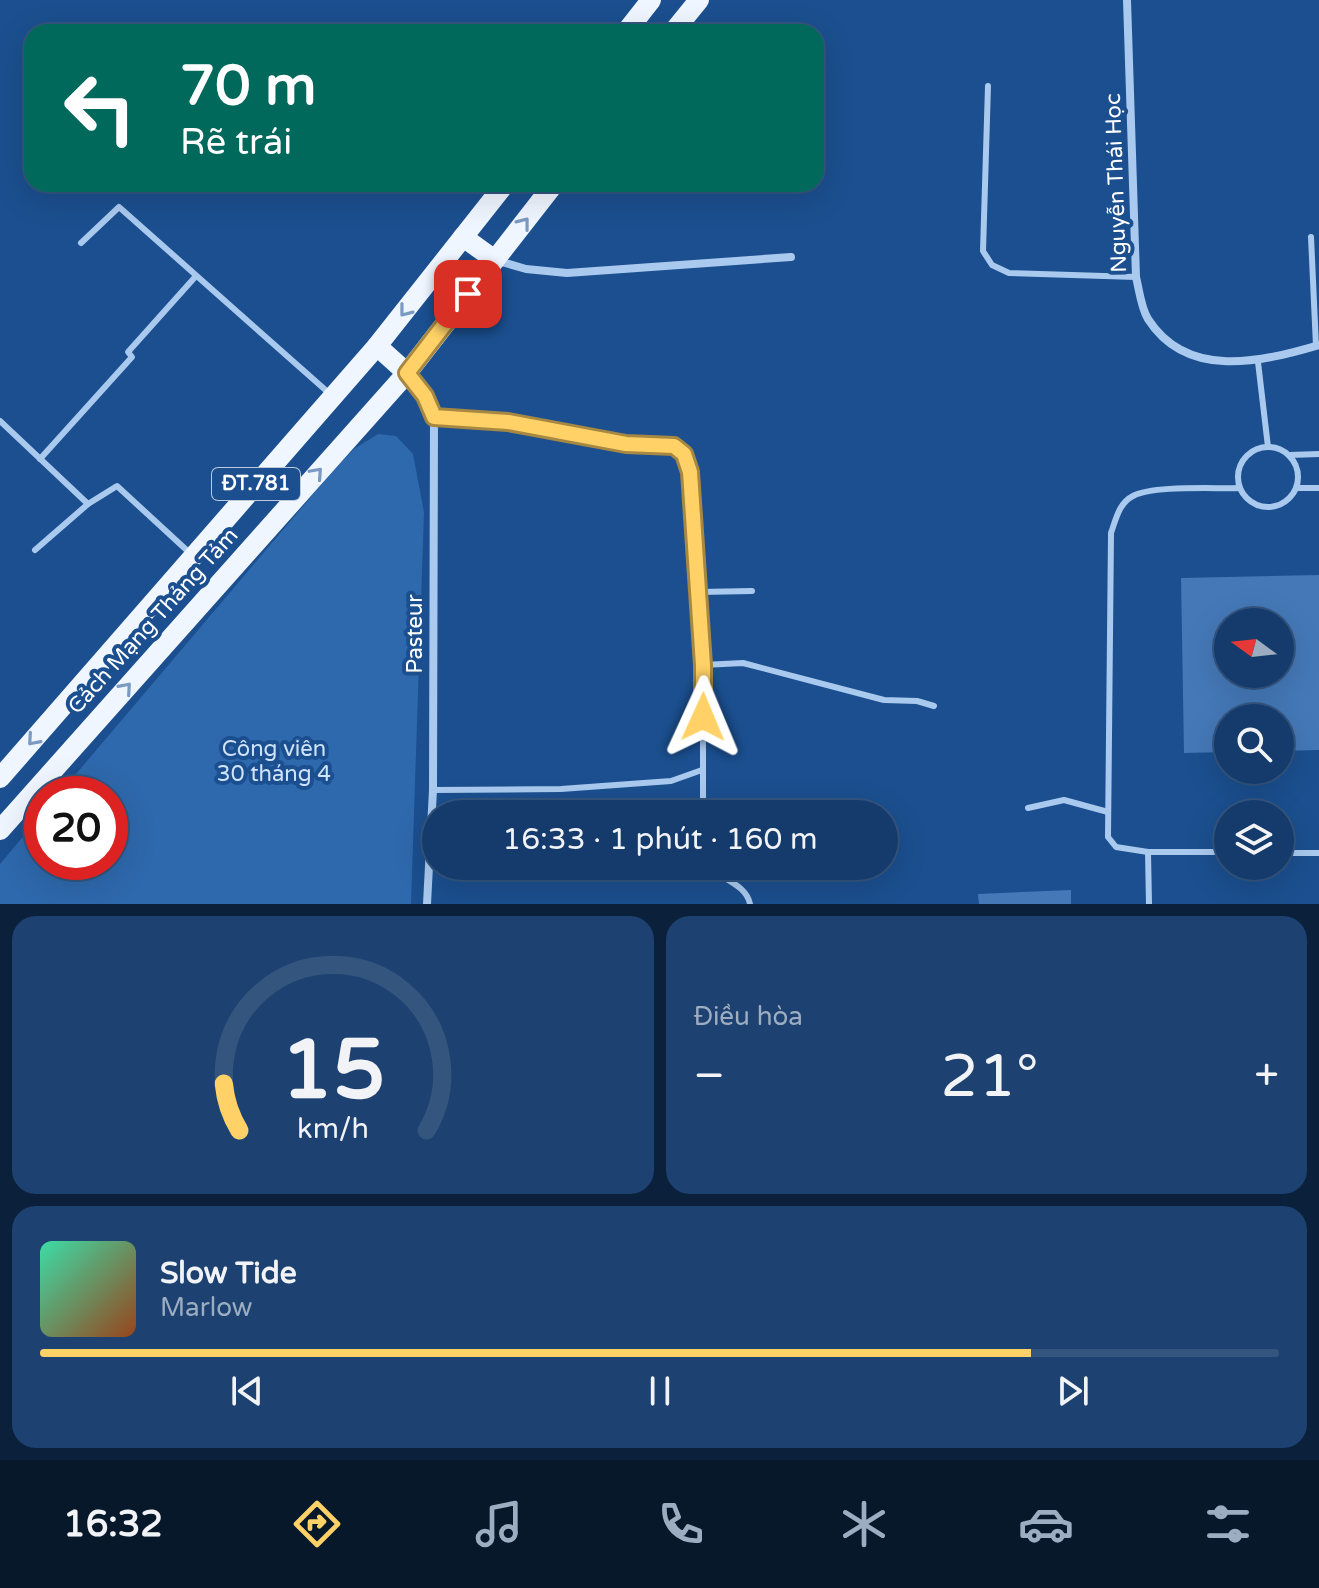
<!DOCTYPE html>
<html lang="vi">
<head>
<meta charset="utf-8">
<style>
  body { margin:0; font-family:"Varela Round",sans-serif; background:#1d4271; color:#f1f3f6; height:100vh; display:flex; flex-direction:column; font-size:30px; white-space:nowrap }
  * { box-sizing:border-box; margin:0 }
  p { font-size:26px; color:#9dadc1 }
  .icon { flex:none; width:44px; height:44px; fill:none; stroke:currentColor; stroke-width:2; stroke-linecap:round; stroke-linejoin:round }
  .map { position:relative; height:904px; overflow:hidden }
  .drawer { display:flex; flex-direction:column; gap:12px; padding:12px; background:#0b203b; flex:1 }
  .drawer>* { flex:none }
  .guide { position:absolute; left:24px; top:24px; width:800px; height:168px; border-radius:24px; box-shadow:0 8px 32px #0002,0 0 0 2px #33557e; background:#00695c; color:#fff; overflow:hidden }
  .needle { width:52px; rotate:285deg }
  .tools { position:absolute; left:1214px; top:608px; display:grid; gap:16px }
  .tools a { display:grid; place-items:center; width:80px; height:80px; border-radius:50%; background:#143b6b; box-shadow:0 8px 32px #0002,0 0 0 2px #33557e; font-size:40px }
  .speed { position:absolute; left:24px; top:776px; display:flex; gap:16px; font-size:40px; font-weight:700; text-align:center }
  .speed>* { display:grid; place-content:center; width:104px; height:104px; border-radius:50%; background:#143b6b; box-shadow:0 8px 32px #0002,0 0 0 2px #33557e; line-height:1 }
  .speed .limit { border:12px solid #d22; background:#fff; color:#111 }
  .pin { position:absolute; display:grid; place-items:center; width:68px; height:68px; color:#fff; margin:-34px; border-radius:16px; box-shadow:0 4px 12px #0006 }
  .me { position:absolute; width:88px; margin:-44px; rotate:1deg; stroke-linejoin:round; filter:drop-shadow(0 0 6px #0008) }
  .turn { display:flex; align-items:center; gap:28px; height:168px; padding:0 24px; font-size:36px }
  .turn .icon { width:104px; height:104px; stroke-width:2.5 }
  .turn b { display:block; font-size:56px; line-height:68px }
  .big { font-size:60px; font-weight:600; line-height:1.1 }
  .drawer .widget { flex:1; display:flex; flex-direction:column; justify-content:center; gap:12px; min-width:0; padding:0 28px; border-radius:24px; background:#1d4271 }
  .drawer .dial { align-items:center; gap:0 }
  .dial svg { height:208px; overflow:visible; fill:none; stroke:#33557e; stroke-width:7; stroke-linecap:round; text-anchor:middle }
  .dial text { fill:#f1f3f6; stroke:none }
  .song { display:flex; align-items:center; gap:24px }
  .cover { width:96px; height:96px; border-radius:12px; background:linear-gradient(135deg,hsl(160 70% 55%),hsl(20 70% 35%)) }
  .played { height:8px; border-radius:4px; background:linear-gradient(90deg,#ffd166 80%,#33557e 80%) }
  .keys { display:flex; justify-content:space-around; direction:ltr }
  .heat { display:flex; justify-content:space-between; align-items:center; font-size:44px; direction:ltr }
  .drawer .tiles { flex:1; display:grid; gap:12px; grid-template-columns:1fr 1fr }
  .widget:last-child { grid-column:span 2 }
  .trip { position:absolute; left:422px; top:800px; width:476px; height:80px; border-radius:40px; background:#143b6b; box-shadow:0 8px 32px #0002,0 0 0 2px #33557e; font-weight:600; line-height:80px; text-align:center }
  .menu { display:flex; height:128px; justify-content:space-around; align-items:center; background:#08182b; color:#9dadc1 }
  .menu .icon { width:56px; height:56px }
  .menu .active { color:#ffd166 }
  .menu b { font-size:36px; color:#f1f3f6 }
  .map>svg:first-child { display:block }
  .green { fill:#2e69ad }
  .building { fill:#4478b7; fill-rule:evenodd }
  .lines { fill:none; stroke-linecap:round; stroke-linejoin:round }
  .service { stroke:#a9c9ee; stroke-width:6 }
  .minor { stroke:#a9c9ee; stroke-width:8 }
  .primary { stroke:#f0f6ff; stroke-width:20 }
  .oneway { stroke:#7b9ac1 }
  .route-casing { stroke:#a68842; stroke-width:20 }
  .route { stroke:#ffd166; stroke-width:14 }
  .labels { text-anchor:middle; dominant-baseline:central; stroke-width:8; stroke-linejoin:round; paint-order:stroke }
  .shield { fill:#1b4f8f; stroke:#bbcadd; stroke-width:2 }
  .shield-label { font-size:20px; font-weight:bold; fill:#fff }
  .street-label { font-size:22px; fill:#fff; stroke:#1b4f8f }
  .park-label { font-size:22px; fill:#cfe3fa; stroke:#1b4f8f }
</style>
</head>
<body>
<div class="map">
<svg width="1319" height="904" viewBox="0 0 1319 904">
  <rect width="100%" height="100%" fill="#1b4f8f"/>
  <!-- green -->
  <path class="green" d="M378,434L396,436L413,454L424,512L411,904H0V864L42,814V862H110V794H59L332,472L354,449Z"/>
  <!-- building -->
  <g class="building">
    <path d="M1319,575V750L1280,751V718H1228V752L1184,753L1181,578ZM1228,622H1280V674H1228Z"/>
    <path d="M1071,890V904H979L978,894Z"/>
  </g>
  <g class="lines">
    <!-- service -->
    <g class="service">
      <path d="M988,86L983,251L992,265L1009,273L1136,277"/>
      <path d="M1311,237L1316,346"/>
      <path d="M81,243L119,207L330,394"/>
      <path d="M1258,362L1268,447"/>
      <path d="M434,417L528,425L582,438L626,444L674,446L684,454L690,472L703,665V814"/>
      <path d="M0,421L88,504L117,486L192,555"/>
      <circle cx="1268" cy="477" r="30"/>
      <path d="M1289,455L1319,454"/>
      <path d="M40,459L132,357L128,352L196,276"/>
      <path d="M1296,488H1319"/>
      <path d="M35,550L88,504"/>
      <path d="M699,592L752,591"/>
      <path d="M703,665L743,663L884,700L917,701L934,706"/>
      <path d="M433,790L561,789L671,781L702,770"/>
      <path d="M1028,808L1064,800L1108,812"/>
      <path d="M1148,852L1149,904"/>
      <path d="M1228,852H1148L1116,847L1108,837L1111,533C1116,519 1119,503 1133,496C1153,485 1215,489 1240,488"/>
      <path d="M1280,853H1319"/>
      <path d="M709,866C722,880 746,884 750,904"/>
    </g>
    <!-- minor -->
    <g class="minor">
      <path d="M1127,0L1136,277C1139,289 1141,308 1148,319C1187,380 1261,362 1319,345"/>
      <path d="M495,260L526,269L567,273L791,257"/>
      <path d="M407,373L425,396L434,417L433,790L427,904"/>
    </g>
    <!-- primary -->
    <g class="primary">
      <path d="M626,32L651,0"/>
      <path d="M673,32L699,0"/>
      <path d="M463,237L495,260"/>
      <path d="M377,346L407,373"/>
      <path d="M0,778L377,346L505,184"/>
      <path d="M0,830L407,373L554,184"/>
    </g>
  </g>
  <!-- one-way arrows -->
  <defs><path id="oneway-chevron" d="M-2-3.5L2.5 0L-2 3.5" fill="none" stroke-width="1.6" stroke-linecap="round" stroke-linejoin="round" transform="scale(2)"/></defs>
  <g class="oneway">
    <use href="#oneway-chevron" transform="translate(524 223) rotate(-52)"/>
    <use href="#oneway-chevron" transform="translate(405 311) rotate(128)"/>
    <use href="#oneway-chevron" transform="translate(317 473) rotate(-48)"/>
    <use href="#oneway-chevron" transform="translate(126 688) rotate(-49)"/>
    <use href="#oneway-chevron" transform="translate(33 740) rotate(131)"/>
  </g>
  <g class="lines">
    <defs>
      <path id="route" d="M468,294L407,373L425,396L434,417L508,422L626,444L674,446L684,454L690,472L703,665V717"/>
    </defs>
    <!-- route casing -->
    <use href="#route" class="route-casing"/>
    <!-- route -->
    <use href="#route" class="route"/>
  </g>
  <g class="labels">
    <!-- shield labels -->
    <rect class="shield" x="212" y="468" width="88" height="32" rx="6"/>
    <g class="shield-label">
      <text x="256" y="484">ĐT.781</text>
    </g>
    <!-- street labels -->
    <g class="street-label">
      <text transform="translate(1116 183) rotate(-92)">Nguyễn Thái Học</text>
      <text transform="translate(153 621) rotate(-48)">Cách Mạng Tháng Tám</text>
      <text transform="translate(415 634) rotate(-90)">Pasteur</text>
    </g>
    <!-- park labels -->
    <g class="park-label">
      <text x="274" y="749">Công viên<tspan x="274" dy="25">30 tháng 4</tspan></text>
    </g>
  </g>
</svg>
<div class="tools">
<a><svg class="needle" viewBox="-14 -14 28 28"><path d="M0-13l5 13h-10z" fill="#e53935"/><path d="M0 13l5-13h-10z" fill="#9dadc1"/></svg></a>
<a><svg class="icon" aria-label="search" viewBox="0 0 24 24"><circle cx="10" cy="10" r="6"/><path d="M15 15l6 6"/></svg></a>
<a><svg class="icon" aria-label="layers" viewBox="0 0 24 24"><path d="M12 4l9 5-9 5-9-5zM3 14l9 5 9-5"/></svg></a>
</div>
<div class="speed"><div class="limit">20</div></div>
<div class="pin" style="left:468px;top:294px;background:#d93025"><svg class="icon" aria-label="arrive" viewBox="0 0 24 24"><path d="M6 21V4h12l-3 4 3 4H6"/></svg></div>
<svg class="me" style="left:703px;top:717px" viewBox="-20 -20 40 40"><path d="M0-17L14 15 0 8-14 15z" fill="#ffd166" stroke="#fff" stroke-width="4"/></svg>
<div class="trip">16:33 · 1 phút · 160 m</div>
<div class="guide">
<div class="turn"><svg class="icon" aria-label="left" viewBox="0 0 24 24"><path d="M17 20v-9H6M10 6l-5 5 5 5"/></svg><div><b>70 m</b>Rẽ trái</div></div>
</div>
</div>
<section class="drawer">
<div class="tiles">
<div class="widget dial"><svg viewBox="0 0 100 80">
<path d="M14 69A42 42 0 1 1 86 69"/>
<path d="M14 69A42 42 0 0 1 8 51" stroke="#ffd166"/>
<text x="50" y="56" font-size="32" font-weight="700">15</text>
<text x="50" y="72" font-size="11">km/h</text>
</svg></div>
<div class="widget"><p>Điều hòa</p>
<div class="heat"><a>−</a><b class="big">21°</b><a>+</a></div>
</div>
<div class="widget">
<div class="song"><i class="cover"></i><div><b>Slow Tide</b><p>Marlow</p></div></div>
<div class="played"></div>
<div class="keys"><svg class="icon" aria-label="previous" viewBox="0 0 24 24"><path d="M18 5L8 12l10 7zM5 5v14"/></svg><svg class="icon" aria-label="pause" viewBox="0 0 24 24"><path d="M8 5v14M16 5v14"/></svg><svg class="icon" aria-label="next" viewBox="0 0 24 24"><path d="M6 5l10 7-10 7zM19 5v14"/></svg></div>
</div>
</div>
</section>
<nav class="menu">
<b>16:32</b>
<svg class="icon active" aria-label="directions" viewBox="0 0 24 24"><path d="M12 3l9 9-9 9-9-9zM9 14v-3h6M13 9l2 2-2 2"/></svg>
<svg class="icon" aria-label="music" viewBox="0 0 24 24"><path d="M9 18V5l10-2v13"/><circle cx="6" cy="18" r="3"/><circle cx="16" cy="16" r="3"/></svg>
<svg class="icon" aria-label="phone" viewBox="0 0 24 24"><path d="M5 4h4l2 5-3 2q2 4 5 5l2-3 5 2v4C11 20 4 13 5 4z"/></svg>
<svg class="icon" aria-label="climate" viewBox="0 0 24 24"><path d="M12 3v18M4 7l16 10M4 17L20 7"/></svg>
<svg class="icon" aria-label="car" viewBox="0 0 24 24"><path d="M5 17H2v-5l4-1 3-4h7l3 4 3 1v5h-3M9 17h6M6 11h13"/><circle cx="7" cy="17" r="2"/><circle cx="17" cy="17" r="2"/></svg>
<svg class="icon" aria-label="filters" viewBox="0 0 24 24"><path d="M4 7h16M4 17h16"/><circle cx="9" cy="7" r="2"/><circle cx="15" cy="17" r="2"/></svg>
</nav>
</body>
</html>
